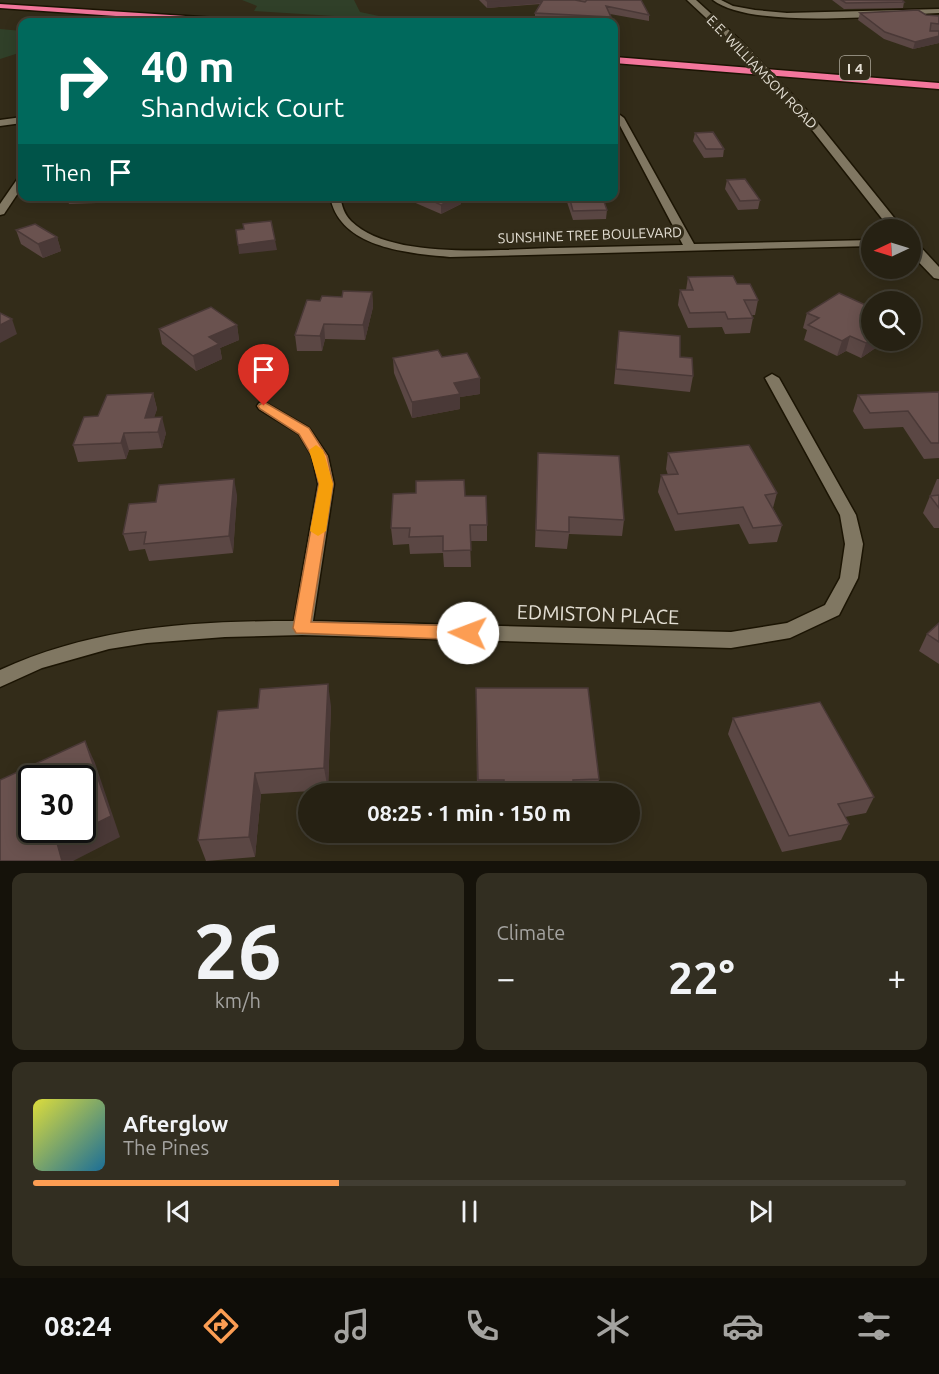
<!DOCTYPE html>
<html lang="en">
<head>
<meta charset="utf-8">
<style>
  body { margin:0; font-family:Ubuntu,sans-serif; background:#322e21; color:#f1f3f6; height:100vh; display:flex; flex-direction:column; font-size:22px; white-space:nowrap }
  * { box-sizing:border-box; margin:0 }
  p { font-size:20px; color:#a4a3a0 }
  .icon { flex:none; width:33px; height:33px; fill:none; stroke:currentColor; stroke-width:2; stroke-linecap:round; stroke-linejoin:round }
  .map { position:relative; height:861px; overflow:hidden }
  .side { display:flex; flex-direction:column; gap:12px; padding:12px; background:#15120a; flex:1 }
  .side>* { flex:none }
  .top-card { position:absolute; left:18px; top:18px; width:600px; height:183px; border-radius:12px; box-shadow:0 3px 15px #0003,0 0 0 2px #423e33; background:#00695c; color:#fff; overflow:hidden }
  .needle { width:39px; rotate:266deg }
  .buttons { position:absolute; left:861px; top:219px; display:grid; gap:12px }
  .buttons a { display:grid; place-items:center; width:60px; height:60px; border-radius:50%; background:#262113; box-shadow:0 3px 15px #0003,0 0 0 2px #423e33; font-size:30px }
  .speed { position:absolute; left:18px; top:765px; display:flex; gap:12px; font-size:30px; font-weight:700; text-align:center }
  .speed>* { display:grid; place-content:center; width:78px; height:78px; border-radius:50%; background:#262113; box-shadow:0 3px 15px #0003,0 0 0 2px #423e33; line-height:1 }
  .speed .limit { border:3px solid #111; border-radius:9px; background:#fff; color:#111 }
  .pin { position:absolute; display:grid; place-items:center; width:51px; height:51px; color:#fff; margin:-62px -26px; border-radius:50% 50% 50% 0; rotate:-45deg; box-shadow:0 0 6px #0007 }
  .pin .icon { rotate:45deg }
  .me { position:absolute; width:66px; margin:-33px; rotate:272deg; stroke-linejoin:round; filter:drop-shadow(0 0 4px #0008) }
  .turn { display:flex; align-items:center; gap:21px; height:126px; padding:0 24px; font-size:27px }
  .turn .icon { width:78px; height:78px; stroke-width:2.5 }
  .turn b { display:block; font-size:42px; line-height:51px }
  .then { display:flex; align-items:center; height:57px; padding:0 24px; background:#0003; gap:12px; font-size:22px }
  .big { font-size:45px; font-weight:700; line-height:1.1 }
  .side .card { flex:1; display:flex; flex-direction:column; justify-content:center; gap:9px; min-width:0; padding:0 21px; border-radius:12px; background:#322e21 }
  .side .dial { align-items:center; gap:0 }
  .dial b { font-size:78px; line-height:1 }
  .song { display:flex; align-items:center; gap:18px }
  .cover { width:72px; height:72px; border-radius:9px; background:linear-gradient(135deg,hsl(60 70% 55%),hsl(200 70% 35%)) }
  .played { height:6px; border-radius:3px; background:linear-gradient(90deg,#fc9d53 35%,#423e33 35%) }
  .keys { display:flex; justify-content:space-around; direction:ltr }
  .heat { display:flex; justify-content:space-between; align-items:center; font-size:33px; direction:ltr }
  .side .tiles { flex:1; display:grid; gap:12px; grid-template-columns:1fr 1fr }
  .card:last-child { grid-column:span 2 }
  .trip { position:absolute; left:298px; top:783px; width:342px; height:60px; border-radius:30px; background:#262113; box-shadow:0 3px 15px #0003,0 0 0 2px #423e33; font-weight:700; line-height:60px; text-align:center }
  .dock { display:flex; height:96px; justify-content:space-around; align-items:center; background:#0f0d08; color:#a4a3a0 }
  .dock .icon { width:42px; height:42px }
  .dock .on { color:#fc9d53 }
  .dock b { font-size:27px; color:#f1f3f6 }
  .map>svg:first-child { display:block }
  .green { fill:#304029 }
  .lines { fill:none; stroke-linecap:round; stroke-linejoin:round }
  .street-casing { stroke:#1b1403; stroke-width:3 }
  .secondary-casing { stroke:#1b1403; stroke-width:3 }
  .highway-casing { stroke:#1b1403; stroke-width:3 }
  .street { fill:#807762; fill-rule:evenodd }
  .secondary { fill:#807762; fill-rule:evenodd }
  .highway { fill:#f3769c; fill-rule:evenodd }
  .secondary-bridge-casing { stroke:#1b1403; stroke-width:10; stroke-linecap:butt }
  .secondary-bridge { stroke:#807762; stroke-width:9 }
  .wall { fill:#5b4744 }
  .shaded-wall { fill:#4a3937 }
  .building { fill:#6a524f; stroke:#4a3937; stroke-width:1.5; fill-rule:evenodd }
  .route { fill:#fc9d53; stroke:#a46636; stroke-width:1.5 }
  .slow { fill:#f59e0b }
  .labels { text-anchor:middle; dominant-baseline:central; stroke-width:6; stroke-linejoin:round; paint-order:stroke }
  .far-street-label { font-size:14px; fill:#e4dfd4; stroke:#332c19 }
  .shield { fill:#332c19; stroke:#afa99c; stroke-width:1.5 }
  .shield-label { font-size:15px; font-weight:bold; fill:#e4dfd4 }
  .near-street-label { font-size:20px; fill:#e4dfd4; stroke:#332c19 }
</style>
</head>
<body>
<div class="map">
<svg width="939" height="861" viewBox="0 0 939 861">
  <rect width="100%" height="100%" fill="#332c19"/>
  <!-- green -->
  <g class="green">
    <path d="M242,0H354L360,12L398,20L254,11L257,6Z"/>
    <path d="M0,29L22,31V52L0,59Z"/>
  </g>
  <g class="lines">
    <defs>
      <g id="street">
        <path d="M713,0H721L733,6L755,10L787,13L939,9V13C888,15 752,30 713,0Z"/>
        <path d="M620,115L624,118L694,244L872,240V246L450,257C407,253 339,248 330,196H340C342,206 344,214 351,221C391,261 502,249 555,248C597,247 640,246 683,245L616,118Z"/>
        <path d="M22,117V123L0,126V120Z"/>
        <path d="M22,177V187L4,214L0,215V204L18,178Z"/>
        <path d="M772,374L779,378L856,515L863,544L858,578L839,615L790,638L731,648L302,635L225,637L147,643L109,649L42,668L0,687V670C94,627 192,621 294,621L318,484L312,456L299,434L259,409L257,406L259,403L264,402L309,428L328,456L334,484L313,621L731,632L787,623L825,605L840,578L845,544L840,515L765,378Z"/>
      </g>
      <g id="secondary">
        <path d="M687,0H696L741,41V45H735Z"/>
        <path d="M779,89H787L813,117L904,230H891L805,121L779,93Z"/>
        <path d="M910,240L915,241L939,267V279L934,278L910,253Z"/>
      </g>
      <g id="highway">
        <path d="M0,4L232,19L236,22H203L0,8Z"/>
        <path d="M614,57L939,83V89L614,63Z"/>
      </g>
    </defs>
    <!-- street casing -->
    <use href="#street" class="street-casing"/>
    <!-- secondary casing -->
    <use href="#secondary" class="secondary-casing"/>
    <!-- highway casing -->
    <use href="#highway" class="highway-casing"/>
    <!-- street -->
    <use href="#street" class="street"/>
    <!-- secondary -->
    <use href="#secondary" class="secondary"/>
    <!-- highway -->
    <use href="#highway" class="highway"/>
    <defs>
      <path id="secondary-bridge" d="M738,43L783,91"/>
    </defs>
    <!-- secondary-bridge casing -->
    <use href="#secondary-bridge" class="secondary-bridge-casing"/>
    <!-- secondary-bridge -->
    <use href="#secondary-bridge" class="secondary-bridge"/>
  </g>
  <!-- wall -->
  <g class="wall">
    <path d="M479,0H575L585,2L578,0H641L649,15V21L610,14L611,17L610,22H588L535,20V13L540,4L487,8Z"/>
    <path d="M832,0H902L904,2L903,8L844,9Z"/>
    <path d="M860,13L939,16V43L913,49L884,39L858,20Z"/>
    <path d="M695,133L724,149L723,157L704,158L693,141Z"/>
    <path d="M727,180L760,200L758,209L738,210L725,189Z"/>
    <path d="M66,196H101L97,203L69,204Z"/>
    <path d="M411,196H461V204L441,214L411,201Z"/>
    <path d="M565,196H602L607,210L606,219L573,220Z"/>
    <path d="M16,230L57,237L61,251L43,258L21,244Z"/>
    <path d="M688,277L737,284L758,300L755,315H751L753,318L750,333L725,334L722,327L688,328L678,305L680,290H686Z"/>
    <path d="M372,292L373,307L365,340L325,339L322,351H297L295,335L320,301Z"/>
    <path d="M807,313L872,340H887L861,358L846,351L837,356L804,340L807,330L803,328Z"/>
    <path d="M237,325L239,340L220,348L222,359L196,371L162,344L159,329Z"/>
    <path d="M619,331L680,357L693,376L690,392L614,384Z"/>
    <path d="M442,357L480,378V394L460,397V409L412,418L394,373L393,358Z"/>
    <path d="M939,392V458L924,459L903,427L864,429L853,411L858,395Z"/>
    <path d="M153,393L157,409L154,417L166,433L162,448L129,450L126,459L78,462L73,445L98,416Z"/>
    <path d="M538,453L624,520L622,536L569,534L567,549L535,547Z"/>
    <path d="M668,453L777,493L773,508L782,525L777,542L749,544L739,524L675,531L658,492L661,475H668L666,469Z"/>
    <path d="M937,479H939V528H934L923,513Z"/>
    <path d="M237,495L233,553L149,561L145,549L129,551L123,534Z"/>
    <path d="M465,496L487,525V541H470L471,567H444L443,553L410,554L409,544L393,545L391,528Z"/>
    <path d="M939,623V664L919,651L927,634Z"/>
    <path d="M476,688L599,779L597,794H477Z"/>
    <path d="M331,706L328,790L261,794L255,857L206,861L198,840L218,711Z"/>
    <path d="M733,718L874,797L866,813L845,817L849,824L841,840L782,852L728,734Z"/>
  </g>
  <!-- shaded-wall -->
  <g class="shaded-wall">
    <path d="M505,0H544V3L487,8V1Z"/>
    <path d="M939,36V43L913,49L915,42Z"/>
    <path d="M95,196H101L97,203Z"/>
    <path d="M458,196H461V204L441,214V205Z"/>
    <path d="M57,237L61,251L43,258L38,244Z"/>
    <path d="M275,240L277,250L239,254L238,245Z"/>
    <path d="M372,292L373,307L365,340L363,325Z"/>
    <path d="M12,319L17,334L0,343V325Z"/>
    <path d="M324,324L325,339L322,351L320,336Z"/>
    <path d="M237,325L239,340L220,348L222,359L196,371L193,356L209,337Z"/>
    <path d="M850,336L846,351L837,356L842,341Z"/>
    <path d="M872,339V340H887L861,358L866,343Z"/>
    <path d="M480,378V394L460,397V409L412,418V402L454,383Z"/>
    <path d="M153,393L157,409L149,434L145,418Z"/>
    <path d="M162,417L166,433L162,448L158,432Z"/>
    <path d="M124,433L129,450L126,459L121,443Z"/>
    <path d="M234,479L237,495L233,553L229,536Z"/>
    <path d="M328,684L331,706L328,790L324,768Z"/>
    <path d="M85,741L95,763L120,837L73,861H62L57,843Z"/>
    <path d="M255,773L261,794L255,857L249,837Z"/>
  </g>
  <!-- building -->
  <g class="building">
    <path d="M486,0H505L487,1Z"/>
    <path d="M543,0H575L585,2L587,0H641L649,15L606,6L611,17L535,13Z"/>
    <path d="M841,0H902L904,2L846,3Z"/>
    <path d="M918,10L926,15L939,16V24L931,23L930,31H939V36L915,42L885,32L860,13Z"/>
    <path d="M713,132L724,149H706L695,133Z"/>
    <path d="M745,179L760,200L740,201L727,180Z"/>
    <path d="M422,196H458L441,205Z"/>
    <path d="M569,196H602L607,210L573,211Z"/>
    <path d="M271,221L275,240L238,245L236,230L244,229L243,224Z"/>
    <path d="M35,224L57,237L38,244L16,230Z"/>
    <path d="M733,276L737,284H750L758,300H744L753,318L728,319L725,312L690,313L680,290H693L688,277Z"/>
    <path d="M343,291L372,292L363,325L324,324L320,336L295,335L307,300L320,301L322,296L342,297Z"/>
    <path d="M839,293L872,308V339L866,343L850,336L842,341L808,325L819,318L807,313Z"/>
    <path d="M211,307L237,325L209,337L219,344L193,356L159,329Z"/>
    <path d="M0,313L12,319L0,325Z"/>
    <path d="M619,331L680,336V357L692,358L693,376L616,369Z"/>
    <path d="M438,350L442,357L467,353L480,378L454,383L460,394L412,402L393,358Z"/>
    <path d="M939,392V443H931L908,411L870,413L858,395Z"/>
    <path d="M153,393L145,418L162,417L158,432L124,433L121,443L73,445L84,417L98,416L107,395Z"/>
    <path d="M749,445L777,493L765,495L782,525L753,528L743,507L678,514L661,475L678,474L668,453Z"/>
    <path d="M538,453L619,456L624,520L569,517V532L536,530Z"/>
    <path d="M234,479L229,536L144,544L146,532L123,534L129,504L156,502L159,485Z"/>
    <path d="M464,480L465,496H486L487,525H470L471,550L443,551V536L409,537L410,528H391L393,494L416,493V481Z"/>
    <path d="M939,495V508L930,496Z"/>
    <path d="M939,623V642L927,634Z"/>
    <path d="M328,684L324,768L255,773L249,837L198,840L218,711L258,708L260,689Z"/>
    <path d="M476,688H588L599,779L573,780L574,794H504V780H478Z"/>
    <path d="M820,702L874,797L838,804L849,824L789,836L733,718Z"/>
    <path d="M85,741L111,816L57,843L62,861H0V780ZM32,778H82V830H32Z"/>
  </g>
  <!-- route -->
  <path class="route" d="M264,402L309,428L327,456L333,484L311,622L468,626L474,628L477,633L474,638L468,640L296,633L293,628L319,484L312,456L299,434L260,409L258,406Z"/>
  <!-- slow -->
  <path class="slow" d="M316,445L323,450L333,484L326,531L318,536L310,531L319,484L309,450Z"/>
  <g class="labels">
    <!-- far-street labels -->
    <g class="far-street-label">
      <text transform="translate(762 72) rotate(46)">E.E. WILLIAMSON ROAD</text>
      <text transform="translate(590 235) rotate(-2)">SUNSHINE TREE BOULEVARD</text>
    </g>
    <!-- shield labels -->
    <rect class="shield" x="840" y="56" width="30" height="24" rx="4.5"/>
    <g class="shield-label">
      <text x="855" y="68">I 4</text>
    </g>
    <!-- near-street labels -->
    <g class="near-street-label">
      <text transform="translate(598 614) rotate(2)">EDMISTON PLACE</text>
    </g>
  </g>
</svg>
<div class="buttons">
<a><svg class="needle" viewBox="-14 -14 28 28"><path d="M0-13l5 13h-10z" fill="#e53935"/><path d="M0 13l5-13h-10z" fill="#a4a3a0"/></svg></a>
<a><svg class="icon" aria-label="search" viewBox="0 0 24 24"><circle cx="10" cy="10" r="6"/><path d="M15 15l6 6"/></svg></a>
</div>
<div class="speed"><div class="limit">30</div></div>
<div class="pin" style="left:264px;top:406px;background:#d93025"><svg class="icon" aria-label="arrive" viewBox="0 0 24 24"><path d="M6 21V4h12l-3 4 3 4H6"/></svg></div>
<svg class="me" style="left:468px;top:633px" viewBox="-20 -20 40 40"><circle r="19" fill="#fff"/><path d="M0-13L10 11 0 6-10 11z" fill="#fc9d53"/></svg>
<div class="trip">08:25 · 1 min · 150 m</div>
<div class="top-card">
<div class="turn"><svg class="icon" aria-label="right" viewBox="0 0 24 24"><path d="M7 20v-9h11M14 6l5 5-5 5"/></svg><div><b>40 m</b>Shandwick Court</div></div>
<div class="then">Then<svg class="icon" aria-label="arrive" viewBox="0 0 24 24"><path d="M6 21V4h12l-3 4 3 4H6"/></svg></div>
</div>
</div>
<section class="side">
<div class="tiles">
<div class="card dial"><b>26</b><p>km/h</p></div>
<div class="card"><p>Climate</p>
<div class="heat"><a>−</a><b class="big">22°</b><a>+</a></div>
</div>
<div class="card">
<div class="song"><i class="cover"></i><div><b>Afterglow</b><p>The Pines</p></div></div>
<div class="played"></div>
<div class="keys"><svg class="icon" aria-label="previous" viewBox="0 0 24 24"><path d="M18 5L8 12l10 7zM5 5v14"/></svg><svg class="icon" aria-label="pause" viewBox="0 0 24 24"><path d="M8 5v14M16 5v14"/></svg><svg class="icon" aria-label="next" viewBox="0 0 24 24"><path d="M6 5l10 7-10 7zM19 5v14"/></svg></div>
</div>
</div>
</section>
<nav class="dock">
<b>08:24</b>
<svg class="icon on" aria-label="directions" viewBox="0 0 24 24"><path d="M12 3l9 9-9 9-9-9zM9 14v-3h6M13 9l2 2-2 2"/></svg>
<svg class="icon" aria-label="music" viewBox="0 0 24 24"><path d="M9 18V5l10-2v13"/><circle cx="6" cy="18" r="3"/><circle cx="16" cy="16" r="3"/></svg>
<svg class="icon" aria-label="phone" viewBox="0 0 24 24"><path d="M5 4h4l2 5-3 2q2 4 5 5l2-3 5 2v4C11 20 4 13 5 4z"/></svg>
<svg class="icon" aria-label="climate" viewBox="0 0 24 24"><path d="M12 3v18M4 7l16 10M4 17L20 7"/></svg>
<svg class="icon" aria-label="car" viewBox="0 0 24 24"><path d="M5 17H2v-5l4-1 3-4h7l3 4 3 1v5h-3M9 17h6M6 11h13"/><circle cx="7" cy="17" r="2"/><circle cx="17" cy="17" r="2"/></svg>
<svg class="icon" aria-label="filters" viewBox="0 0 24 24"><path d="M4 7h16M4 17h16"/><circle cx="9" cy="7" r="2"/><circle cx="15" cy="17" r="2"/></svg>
</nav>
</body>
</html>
